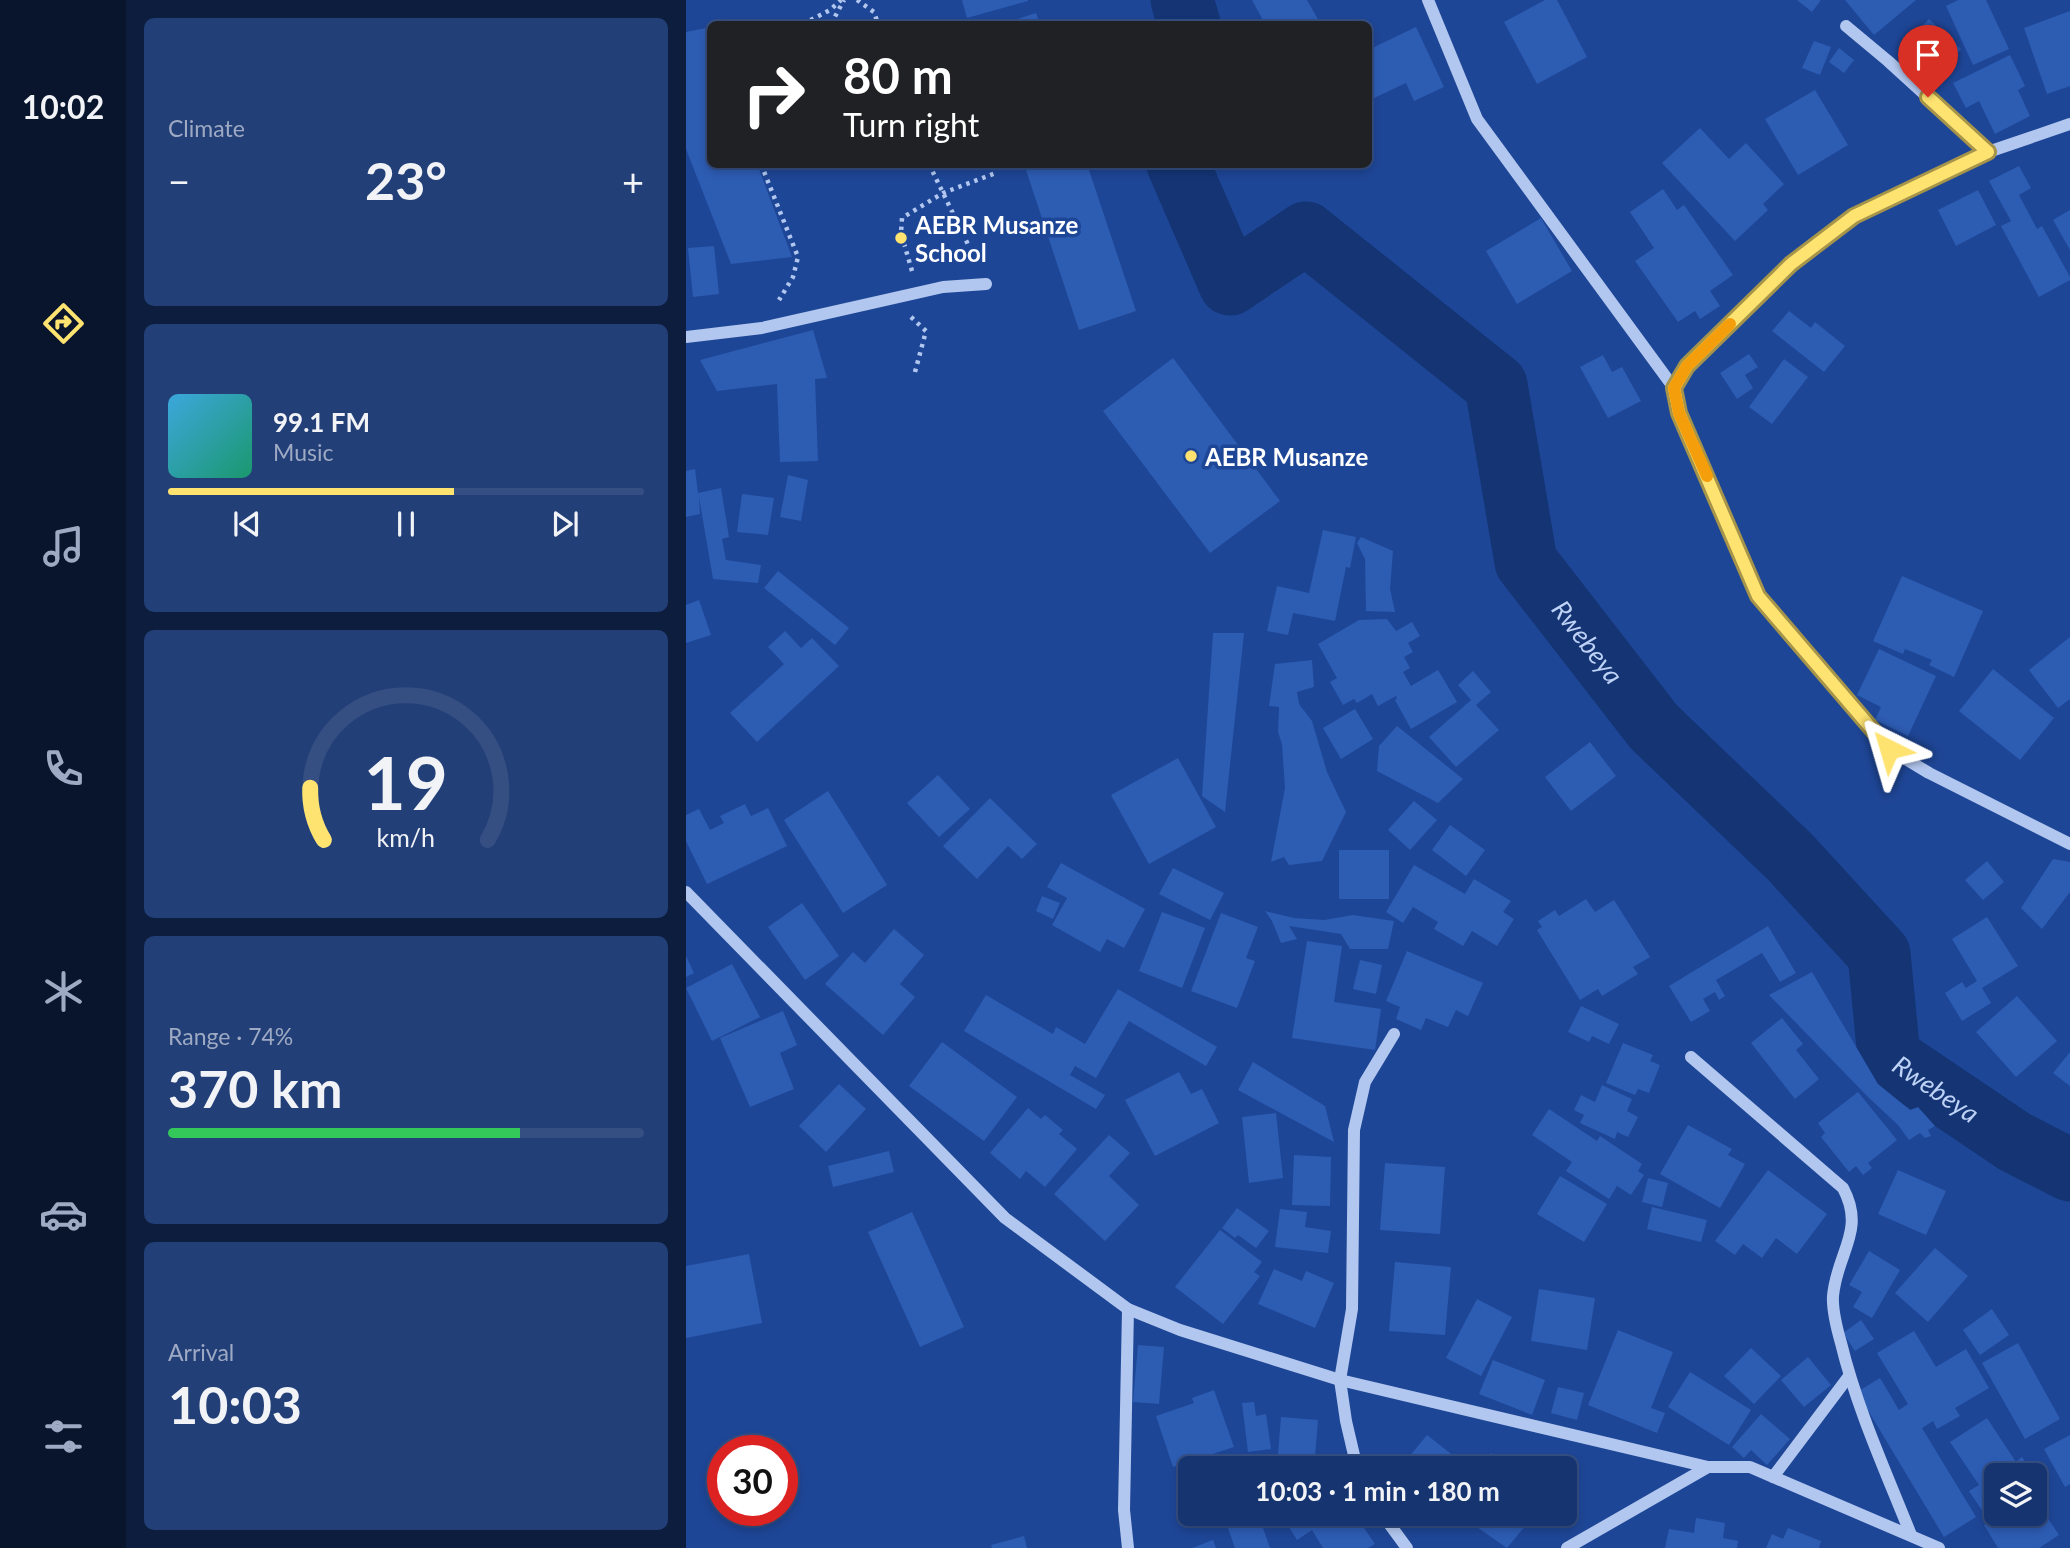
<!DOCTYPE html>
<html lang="en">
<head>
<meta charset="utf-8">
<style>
  body { margin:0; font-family:Lato,sans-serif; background:#233f78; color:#f1f3f6; height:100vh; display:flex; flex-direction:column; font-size:26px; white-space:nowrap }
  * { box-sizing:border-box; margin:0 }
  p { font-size:23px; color:#9eaac3 }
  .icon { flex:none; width:38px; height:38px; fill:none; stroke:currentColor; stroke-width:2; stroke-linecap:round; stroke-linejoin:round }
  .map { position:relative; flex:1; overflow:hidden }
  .side { display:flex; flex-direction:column; gap:18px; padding:18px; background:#0c1d3e; width:560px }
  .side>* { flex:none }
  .guide { position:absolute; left:21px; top:21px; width:665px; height:147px; border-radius:10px; box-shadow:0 4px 10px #0003,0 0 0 2px #354f83; background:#202124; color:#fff; overflow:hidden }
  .tools { position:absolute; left:1298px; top:1463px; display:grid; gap:14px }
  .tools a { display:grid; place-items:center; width:63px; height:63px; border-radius:10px; background:#163470; box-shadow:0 4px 10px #0003,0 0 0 2px #354f83; font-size:35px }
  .speed { position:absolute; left:21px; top:1435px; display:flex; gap:14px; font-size:35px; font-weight:700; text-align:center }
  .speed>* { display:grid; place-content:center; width:91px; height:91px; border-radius:50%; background:#163470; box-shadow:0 4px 10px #0003,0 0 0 2px #354f83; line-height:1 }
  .speed .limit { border:10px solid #d22; background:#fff; color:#111 }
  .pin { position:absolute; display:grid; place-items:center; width:60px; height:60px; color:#fff; margin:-72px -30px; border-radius:50% 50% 50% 0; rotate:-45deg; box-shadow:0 0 7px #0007 }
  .pin .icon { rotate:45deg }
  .me { position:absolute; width:77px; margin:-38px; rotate:320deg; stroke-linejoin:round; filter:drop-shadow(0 0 5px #0008) }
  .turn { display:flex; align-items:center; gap:24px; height:147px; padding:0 21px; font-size:32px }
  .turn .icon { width:91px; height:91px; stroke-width:2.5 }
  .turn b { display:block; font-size:49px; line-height:60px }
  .big { font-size:52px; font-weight:700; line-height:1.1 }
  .side .widget { flex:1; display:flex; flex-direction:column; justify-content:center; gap:10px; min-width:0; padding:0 24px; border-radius:10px; background:#233f78 }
  .side .dial { align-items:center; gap:0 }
  .dial svg { height:182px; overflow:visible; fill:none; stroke:#354f83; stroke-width:7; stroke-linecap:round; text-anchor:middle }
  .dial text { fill:#f1f3f6; stroke:none }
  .song { display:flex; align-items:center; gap:21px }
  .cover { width:84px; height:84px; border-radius:10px; background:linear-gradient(135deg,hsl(200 70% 55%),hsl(160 70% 35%)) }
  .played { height:7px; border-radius:4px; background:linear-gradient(90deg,#fee371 60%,#354f83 60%) }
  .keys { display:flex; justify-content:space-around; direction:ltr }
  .heat { display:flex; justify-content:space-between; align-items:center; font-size:38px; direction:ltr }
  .charge { height:10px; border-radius:5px; background:linear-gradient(90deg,#34c759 74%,#354f83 0) }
  .trip { position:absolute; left:492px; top:1456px; width:399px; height:70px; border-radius:10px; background:#163470; box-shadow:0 4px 10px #0003,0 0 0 2px #354f83; font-weight:700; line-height:70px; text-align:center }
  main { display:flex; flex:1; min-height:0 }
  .tabs { display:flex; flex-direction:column; width:126px; justify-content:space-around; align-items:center; background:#09152d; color:#9eaac3 }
  .tabs .icon { width:49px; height:49px }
  .tabs .current { color:#fee371 }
  .tabs b { font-size:32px; color:#f1f3f6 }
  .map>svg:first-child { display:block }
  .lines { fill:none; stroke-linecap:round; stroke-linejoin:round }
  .river { stroke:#143474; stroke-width:63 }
  .building { fill:#2d5cb3 }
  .path { stroke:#b2c7ef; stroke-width:4.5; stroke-dasharray:3.5 5; stroke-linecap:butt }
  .minor { stroke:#b2c7ef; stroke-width:12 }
  .route-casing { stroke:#a59449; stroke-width:18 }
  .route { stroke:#fee371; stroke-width:12 }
  .slow { stroke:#f59e0b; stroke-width:12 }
  .poi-dot { fill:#fee371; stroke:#1e4696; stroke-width:2.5 }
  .labels { text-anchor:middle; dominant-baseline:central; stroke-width:7; stroke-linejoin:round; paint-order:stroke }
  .poi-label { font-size:24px; font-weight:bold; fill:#fff; stroke:#1e4696; text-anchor:start }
  .water-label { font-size:26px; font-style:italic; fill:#bed2f6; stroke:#1e4696 }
</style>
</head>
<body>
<main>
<nav class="tabs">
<b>10:02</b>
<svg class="icon current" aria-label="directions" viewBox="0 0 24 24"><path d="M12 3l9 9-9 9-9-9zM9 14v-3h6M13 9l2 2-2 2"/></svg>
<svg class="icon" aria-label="music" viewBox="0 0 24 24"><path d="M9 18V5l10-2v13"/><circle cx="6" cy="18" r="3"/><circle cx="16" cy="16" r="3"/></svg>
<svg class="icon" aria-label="phone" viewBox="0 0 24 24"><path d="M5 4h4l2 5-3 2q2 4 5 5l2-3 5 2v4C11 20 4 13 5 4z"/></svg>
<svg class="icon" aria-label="climate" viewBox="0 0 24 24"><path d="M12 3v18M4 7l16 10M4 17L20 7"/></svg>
<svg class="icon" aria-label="car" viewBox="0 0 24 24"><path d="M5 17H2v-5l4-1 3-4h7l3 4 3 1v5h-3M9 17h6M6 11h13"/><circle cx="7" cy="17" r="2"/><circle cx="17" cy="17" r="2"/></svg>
<svg class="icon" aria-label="filters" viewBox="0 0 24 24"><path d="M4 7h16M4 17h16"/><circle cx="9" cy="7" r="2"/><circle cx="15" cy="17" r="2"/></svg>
</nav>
<section class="side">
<div class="widget"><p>Climate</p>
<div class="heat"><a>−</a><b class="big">23°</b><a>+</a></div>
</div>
<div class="widget">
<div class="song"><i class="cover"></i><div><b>99.1 FM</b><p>Music</p></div></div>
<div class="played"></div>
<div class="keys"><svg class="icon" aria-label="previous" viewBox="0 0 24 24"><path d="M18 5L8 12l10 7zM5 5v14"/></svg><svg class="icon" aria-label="pause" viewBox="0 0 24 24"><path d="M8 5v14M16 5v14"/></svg><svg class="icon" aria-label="next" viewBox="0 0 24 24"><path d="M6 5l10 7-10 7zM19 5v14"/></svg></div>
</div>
<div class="widget dial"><svg viewBox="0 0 100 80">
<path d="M14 69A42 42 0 1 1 86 69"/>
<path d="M14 69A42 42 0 0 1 8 46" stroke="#fee371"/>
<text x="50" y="56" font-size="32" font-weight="700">19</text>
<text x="50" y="72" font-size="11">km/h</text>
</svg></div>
<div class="widget"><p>Range · 74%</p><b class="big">370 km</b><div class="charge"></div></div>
<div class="widget"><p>Arrival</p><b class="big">10:03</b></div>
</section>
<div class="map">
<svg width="1384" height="1548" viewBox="0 0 1384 1548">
  <rect width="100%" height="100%" fill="#1e4696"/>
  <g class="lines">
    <!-- river -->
    <g class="river">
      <path d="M496,0L503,24"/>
      <path id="s1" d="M492,164L544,284L620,233L810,385L840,562L968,727L1104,857L1193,954L1203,1057L1329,1142L1384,1170"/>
    </g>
  </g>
  <!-- building -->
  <g class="building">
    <path d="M276,0H342V1L281,18Z"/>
    <path d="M566,0H621L633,21L625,24H579Z"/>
    <path d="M859,0H871L901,57L851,84L818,22Z"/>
    <path d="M1111,0H1135L1126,12Z"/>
    <path d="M1159,0H1230L1188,35Z"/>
    <path d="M1272,0H1300L1323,49L1287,65L1260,6Z"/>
    <path d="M1384,11V86L1361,94L1338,28Z"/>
    <path d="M350,13L354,24H316Z"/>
    <path d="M1243,19L1275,49L1249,78L1216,47Z"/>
    <path d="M730,27L758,87L728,101L720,83L688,98L682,85V50Z"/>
    <path d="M20,28L24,40V164H71L106,257L45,264L0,149V32Z"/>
    <path d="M1128,41L1145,47L1134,75L1116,68Z"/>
    <path d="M1153,48L1168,60L1158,73L1143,62Z"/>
    <path d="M1324,55L1339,86L1332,90L1344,116L1309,134L1293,101L1280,108L1267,83Z"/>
    <path d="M1129,90L1162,145L1112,175L1079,119Z"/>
    <path d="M1014,128L1043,159L1060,143L1098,184L1077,204L1082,210L1049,241L976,163Z"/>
    <path d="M338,164H401L450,311L393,330Z"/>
    <path d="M1333,166L1345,188L1333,195L1351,229L1356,226L1384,277V280L1353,297L1315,226L1325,221L1303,181Z"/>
    <path d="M977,189L991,210L998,205L1047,275L1024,291L1034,306L1014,319L1009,311L992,322L949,261L968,248L944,212Z"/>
    <path d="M1292,190L1310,225L1270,246L1252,210Z"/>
    <path d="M1384,210V250L1367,220Z"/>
    <path d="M855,218L886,271L831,304L800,251Z"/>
    <path d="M28,246L33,294L7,297L2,248Z"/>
    <path d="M1103,311L1125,328L1129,322L1159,346L1138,372L1086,331Z"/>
    <path d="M127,330L141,378L129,379L132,461L94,462L91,384L31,391L14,360Z"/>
    <path d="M1063,354L1072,367L1059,375L1067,388L1051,399L1034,373Z"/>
    <path d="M917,355L926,372L936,367L955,401L922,418L894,367Z"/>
    <path d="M487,358L594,501L524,553L417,411Z"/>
    <path d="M1098,359L1122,377L1086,424L1063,407Z"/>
    <path d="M9,469L12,493L35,488L43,537L36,539L40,560L75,565L72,583L27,579L13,497L14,514L0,517V471Z"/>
    <path d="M102,475L122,480L115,521L94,517Z"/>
    <path d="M56,494L88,498L82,535L51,532Z"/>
    <path d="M637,530L670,537L664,568L660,567L649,621L607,613L602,635L581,631L591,586L623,593Z"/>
    <path d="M675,537L707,551L704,589L709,612L680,611L679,559L671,543Z"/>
    <path d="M92,571L163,628L149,645L78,588Z"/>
    <path d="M1216,576L1297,611L1268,677L1243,665L1246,660L1219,649L1217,654L1187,641Z"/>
    <path d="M13,600L25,635L0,643V605Z"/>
    <path d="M701,619L710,631L726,622L734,636L722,643L727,652L718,657L724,668L717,672L725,686L752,670L771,702L725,729L709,700L711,698L710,696L692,706L686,694L671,703L668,699L657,705L644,682L651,678L632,644L673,620Z"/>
    <path d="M99,631L115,648L126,638L153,666L71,742L44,713L98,664L82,647Z"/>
    <path d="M527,633H558L539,812L516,796Z"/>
    <path d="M1384,637V699L1372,708L1343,670Z"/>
    <path d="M1193,649L1250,676L1222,736L1189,720L1195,707L1171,695Z"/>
    <path d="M626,660L628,687L611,692L613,704L626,721L641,772L660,812L636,861L603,865L598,857L585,862L599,788L596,744L592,732L593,707L583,706L589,664Z"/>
    <path d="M1307,669L1368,718L1334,760L1273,711Z"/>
    <path d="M787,671L805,692L790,705L813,730L770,767L743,737L785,700L772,685Z"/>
    <path d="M669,709L687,739L655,759L637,728Z"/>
    <path d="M711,726L777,779L752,803L691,771L693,746Z"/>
    <path d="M904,742L930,776L885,811L859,777Z"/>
    <path d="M492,758L530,827L463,864L425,795Z"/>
    <path d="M252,775L284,809L253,837L221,803Z"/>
    <path d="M142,791L201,885L157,913L98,820Z"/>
    <path d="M304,798L351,844L336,859L322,846L291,879L257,846Z"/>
    <path d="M728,801L751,820L724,850L702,830Z"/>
    <path d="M59,804L65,816L82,808L101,846L21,884L0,841V815L13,809L24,830L38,823L34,816Z"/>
    <path d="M764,825L799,850L780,876L746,850Z"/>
    <rect x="653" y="850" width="50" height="49"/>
    <path d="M1367,859L1384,862V892L1356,929L1335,908Z"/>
    <path d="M1301,861L1318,882L1297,900L1279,880Z"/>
    <path d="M375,863L459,909L438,948L421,939L414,952L366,925L381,898L361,887Z"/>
    <path d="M728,865L779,894L788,879L825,901L817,912L828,919L811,946L786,931L777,946L748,929L752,922L727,907L717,923L700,912Z"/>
    <path d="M487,868L538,893L524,920L473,894Z"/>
    <path d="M356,896L374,903L367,919L350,911Z"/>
    <path d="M900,899L909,912L928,900L964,957L947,967L952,974L916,996L912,989L894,1000L851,930L856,927L852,921L869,910L873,916Z"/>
    <path d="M116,903L153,956L119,980L82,927Z"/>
    <path d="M579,911L608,918L638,920L667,915L708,921L702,949H664L655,934L603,926L611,939L595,943L586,921Z"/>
    <path d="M476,912L519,928L496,988L453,971Z"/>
    <path d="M535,913L572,927L560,958L569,961L551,1008L505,991Z"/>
    <path d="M1301,917L1332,966L1296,988L1305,1003L1276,1021L1259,993L1276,982L1280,988L1291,981L1266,939Z"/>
    <path d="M1082,926L1110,973L1094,982L1076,953L1030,980L1039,996L1033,1000L1029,992L1017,999L1024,1011L1005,1022L983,986Z"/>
    <path d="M208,929L238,955L214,984L229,997L197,1035L139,984L167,952L179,963Z"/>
    <path d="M621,941L656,946L648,1002L695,1009L689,1050L606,1038Z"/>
    <path d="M721,951L797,983L782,1016L770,1010L762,1027L740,1018L735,1030L710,1019L714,1007L700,1001Z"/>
    <path d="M0,956L8,973L0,977Z"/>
    <path d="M674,960L696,965L690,994L667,989Z"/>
    <path d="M46,964L74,1017L26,1041L0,988Z"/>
    <path d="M1126,972L1192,1084L1224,1110L1232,1107L1249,1126L1242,1130L1245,1136L1239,1138L1234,1133L1223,1140L1212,1125L1182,1097L1083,995Z"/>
    <path d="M432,989L531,1047L520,1066L443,1021L410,1078L389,1066L384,1075L419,1095L410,1109L278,1031L300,995L367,1034L370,1027L399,1044Z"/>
    <path d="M1331,996L1371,1041L1330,1077L1290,1032Z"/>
    <path d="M895,1006L933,1024L923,1044L906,1036L903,1042L882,1032Z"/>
    <path d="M97,1011L111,1045L94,1053L108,1089L64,1107L34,1038Z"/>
    <path d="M1096,1018L1117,1044L1110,1050L1133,1079L1109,1099L1065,1043Z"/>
    <path d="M256,1042L331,1097L298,1141L223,1086Z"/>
    <path d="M937,1043L967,1055L964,1061L974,1065L963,1093L952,1089L949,1095L920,1083Z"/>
    <path d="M1384,1052V1086L1367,1073Z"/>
    <path d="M567,1062L639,1106L648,1142L552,1090Z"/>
    <path d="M493,1072L505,1094L516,1089L533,1123L469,1156L439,1100Z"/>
    <path d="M153,1084L180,1109L140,1152L113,1126Z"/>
    <path d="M916,1085L946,1099L941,1111L952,1117L942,1137L931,1132L929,1139L894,1123L898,1115L888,1110L895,1095L909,1102Z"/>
    <path d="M1172,1092L1211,1140L1182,1163L1186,1168L1177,1175L1170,1166L1163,1172L1135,1137L1139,1133L1132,1123Z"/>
    <path d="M342,1108L355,1119L359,1115L377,1130L373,1134L391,1149L359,1187L340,1171L334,1179L304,1153Z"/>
    <path d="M863,1109L911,1141L914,1136L956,1164L952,1171L958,1175L945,1195L931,1186L923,1199L880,1171L886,1162L846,1135Z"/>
    <path d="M590,1113L597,1178L563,1183L556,1117Z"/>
    <path d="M1002,1125L1046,1149L1042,1155L1059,1164L1034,1208L974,1174Z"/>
    <path d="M423,1135L444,1153L423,1176L453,1205L419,1241L368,1194Z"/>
    <path d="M203,1151L208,1172L147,1187L142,1166Z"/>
    <path d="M608,1155L645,1157L644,1206L606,1205Z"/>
    <path d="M699,1163L759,1167L754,1234L694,1230Z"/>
    <path d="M1082,1170L1141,1214L1111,1254L1090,1238L1076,1258L1057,1244L1049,1255L1029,1241Z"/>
    <path d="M1212,1170L1260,1191L1240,1235L1192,1214Z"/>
    <path d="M874,1176L921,1204L898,1242L851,1214Z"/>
    <path d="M962,1178L982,1183L976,1207L956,1202Z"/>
    <path d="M966,1207L1021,1220L1015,1242L961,1229Z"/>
    <path d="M551,1208L583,1231L570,1248L552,1235L549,1238L536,1228Z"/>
    <path d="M594,1209L621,1212L619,1227L645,1231L642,1253L589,1247Z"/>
    <path d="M226,1212L278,1327L234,1347L182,1232Z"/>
    <path d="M534,1230L576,1262L568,1272L574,1276L537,1324L489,1287Z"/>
    <path d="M1249,1248L1282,1276L1242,1322L1209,1293Z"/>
    <path d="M1183,1251L1214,1270L1186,1318L1167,1307L1176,1292L1163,1285Z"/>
    <path d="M63,1254L76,1323L0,1338V1266Z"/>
    <path d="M709,1262L765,1267L759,1335L703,1331Z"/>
    <path d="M588,1269L616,1281L620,1271L648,1283L629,1328L572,1304Z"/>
    <path d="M853,1289L909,1298L901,1350L845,1341Z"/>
    <path d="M791,1299L826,1317L795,1376L760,1358Z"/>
    <path d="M1306,1309L1323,1335L1294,1355L1277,1330Z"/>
    <path d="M1175,1320L1188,1339L1169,1351L1157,1333Z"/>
    <path d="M932,1330L987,1352L965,1408L979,1413L971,1433L902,1405Z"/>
    <path d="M1228,1331L1250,1367L1280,1349L1303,1388L1269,1408L1274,1416L1251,1429L1247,1421L1236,1428L1290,1517L1258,1537L1171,1392L1194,1378L1213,1410L1222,1404L1191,1353Z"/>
    <path d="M1332,1343L1374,1419L1339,1439L1296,1363Z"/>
    <path d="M452,1345L478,1347L473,1404L447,1402Z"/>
    <path d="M1065,1348L1095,1376L1068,1404L1038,1376Z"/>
    <path d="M1122,1357L1145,1385L1118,1407L1095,1380Z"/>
    <path d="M807,1360L859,1380L846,1415L793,1394Z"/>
    <path d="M1004,1372L1065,1410L1043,1445L982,1407Z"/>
    <path d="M872,1387L898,1393L891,1420L865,1413Z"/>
    <path d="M528,1390L548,1447L487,1467L470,1416L508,1403L506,1398Z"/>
    <path d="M568,1402L570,1416L580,1414L585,1449L562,1452L556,1403Z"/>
    <path d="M1075,1414L1104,1439L1081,1465L1065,1450L1058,1458L1046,1447Z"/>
    <path d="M595,1417L632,1420L628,1468L591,1466Z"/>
    <path d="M1301,1418L1330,1462L1336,1457L1348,1475H1311V1514H1349V1499L1373,1535L1353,1548H1312L1298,1525L1303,1521L1283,1491L1293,1485L1264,1442Z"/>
    <path d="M741,1435L783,1468H714Z"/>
    <path d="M1384,1435V1484L1379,1487L1358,1449Z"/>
    <path d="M805,1453L827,1468H794Z"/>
    <path d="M537,1514H572L584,1548H549Z"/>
    <path d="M595,1514H661L668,1525L674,1522L689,1544L682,1548H637L626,1530L611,1540Z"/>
    <path d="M772,1514H849L821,1548Z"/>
    <path d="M1010,1518L1039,1523L1037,1538L1052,1541L1051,1548H979L983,1529L1008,1533Z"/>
    <path d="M1102,1528L1135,1541L1133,1548H1080L1086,1534L1097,1539Z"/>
    <path d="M338,1536L341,1548H306L305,1545Z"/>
    <path d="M527,1540L530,1548H506Z"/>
  </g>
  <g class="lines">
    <!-- path -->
    <g class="path">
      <path d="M171,0L188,12L192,24"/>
      <path d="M117,24L144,10L155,0"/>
      <path d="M145,24L158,0"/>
      <path d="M75,164L112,257L107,277L93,300"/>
      <path d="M243,164L290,261"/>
      <path d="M226,271L215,233L216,218L257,193L310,173"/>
      <path d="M225,317L240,331L229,372"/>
    </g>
    <!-- minor -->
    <g class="minor">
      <path d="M742,0L791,119L988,388"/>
      <path d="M1160,26L1202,61L1302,152"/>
      <path d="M1384,124L1302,152L1168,216L1105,264L1001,366L988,388L993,413L1072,596L1203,749L1243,773L1384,844"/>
      <path d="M0,337L76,328L257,287L300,284"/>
      <path d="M0,892L319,1218L442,1309L494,1330L654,1380L1022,1467"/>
      <path d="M1005,1057L1157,1188C1180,1231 1151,1252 1147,1296C1146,1311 1151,1329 1155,1343C1171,1409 1200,1472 1225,1535"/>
      <path d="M442,1309L438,1510L442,1548"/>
      <path d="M671,1468L660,1421L654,1380L666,1309L668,1130L679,1082L708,1034"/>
      <path d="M1087,1477L1163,1376"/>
      <path d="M696,1514L721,1548"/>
      <path d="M881,1548L1022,1467H1064L1253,1548"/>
    </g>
  </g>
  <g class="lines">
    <defs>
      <path id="route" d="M1203,749L1072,596L993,413L988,388L1001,366L1105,264L1168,216L1302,152L1242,97"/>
    </defs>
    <!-- route casing -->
    <use href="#route" class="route-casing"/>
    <!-- route -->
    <use href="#route" class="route"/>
    <!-- slow -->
    <path class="slow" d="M1021,476L993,413L988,388L1001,366L1044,324"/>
  </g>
  <!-- markers -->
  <g class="poi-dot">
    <circle cx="215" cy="238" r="7"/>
    <circle cx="505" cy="456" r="7"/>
  </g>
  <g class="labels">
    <!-- poi labels -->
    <g class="poi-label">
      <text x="229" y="224">AEBR Musanze<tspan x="229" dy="28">School</tspan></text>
      <text x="519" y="456">AEBR Musanze</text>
    </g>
    <!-- water labels -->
    <g class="water-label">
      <text stroke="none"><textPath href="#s1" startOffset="746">Rwebeya</textPath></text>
      <text stroke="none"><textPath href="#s1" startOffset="1334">Rwebeya</textPath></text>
    </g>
  </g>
</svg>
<div class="tools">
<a><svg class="icon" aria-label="layers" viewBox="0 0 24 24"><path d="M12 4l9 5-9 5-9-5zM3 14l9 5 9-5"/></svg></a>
</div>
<div class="speed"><div class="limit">30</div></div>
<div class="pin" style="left:1242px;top:97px;background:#d93025"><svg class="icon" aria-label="arrive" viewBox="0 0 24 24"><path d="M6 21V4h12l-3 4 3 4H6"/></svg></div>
<svg class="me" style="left:1203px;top:749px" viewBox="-20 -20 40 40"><path d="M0-17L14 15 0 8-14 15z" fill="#fee371" stroke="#fff" stroke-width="4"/></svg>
<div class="trip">10:03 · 1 min · 180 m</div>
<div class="guide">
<div class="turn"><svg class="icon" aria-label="right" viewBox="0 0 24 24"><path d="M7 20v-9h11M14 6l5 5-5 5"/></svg><div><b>80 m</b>Turn right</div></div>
</div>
</div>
</main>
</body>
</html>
